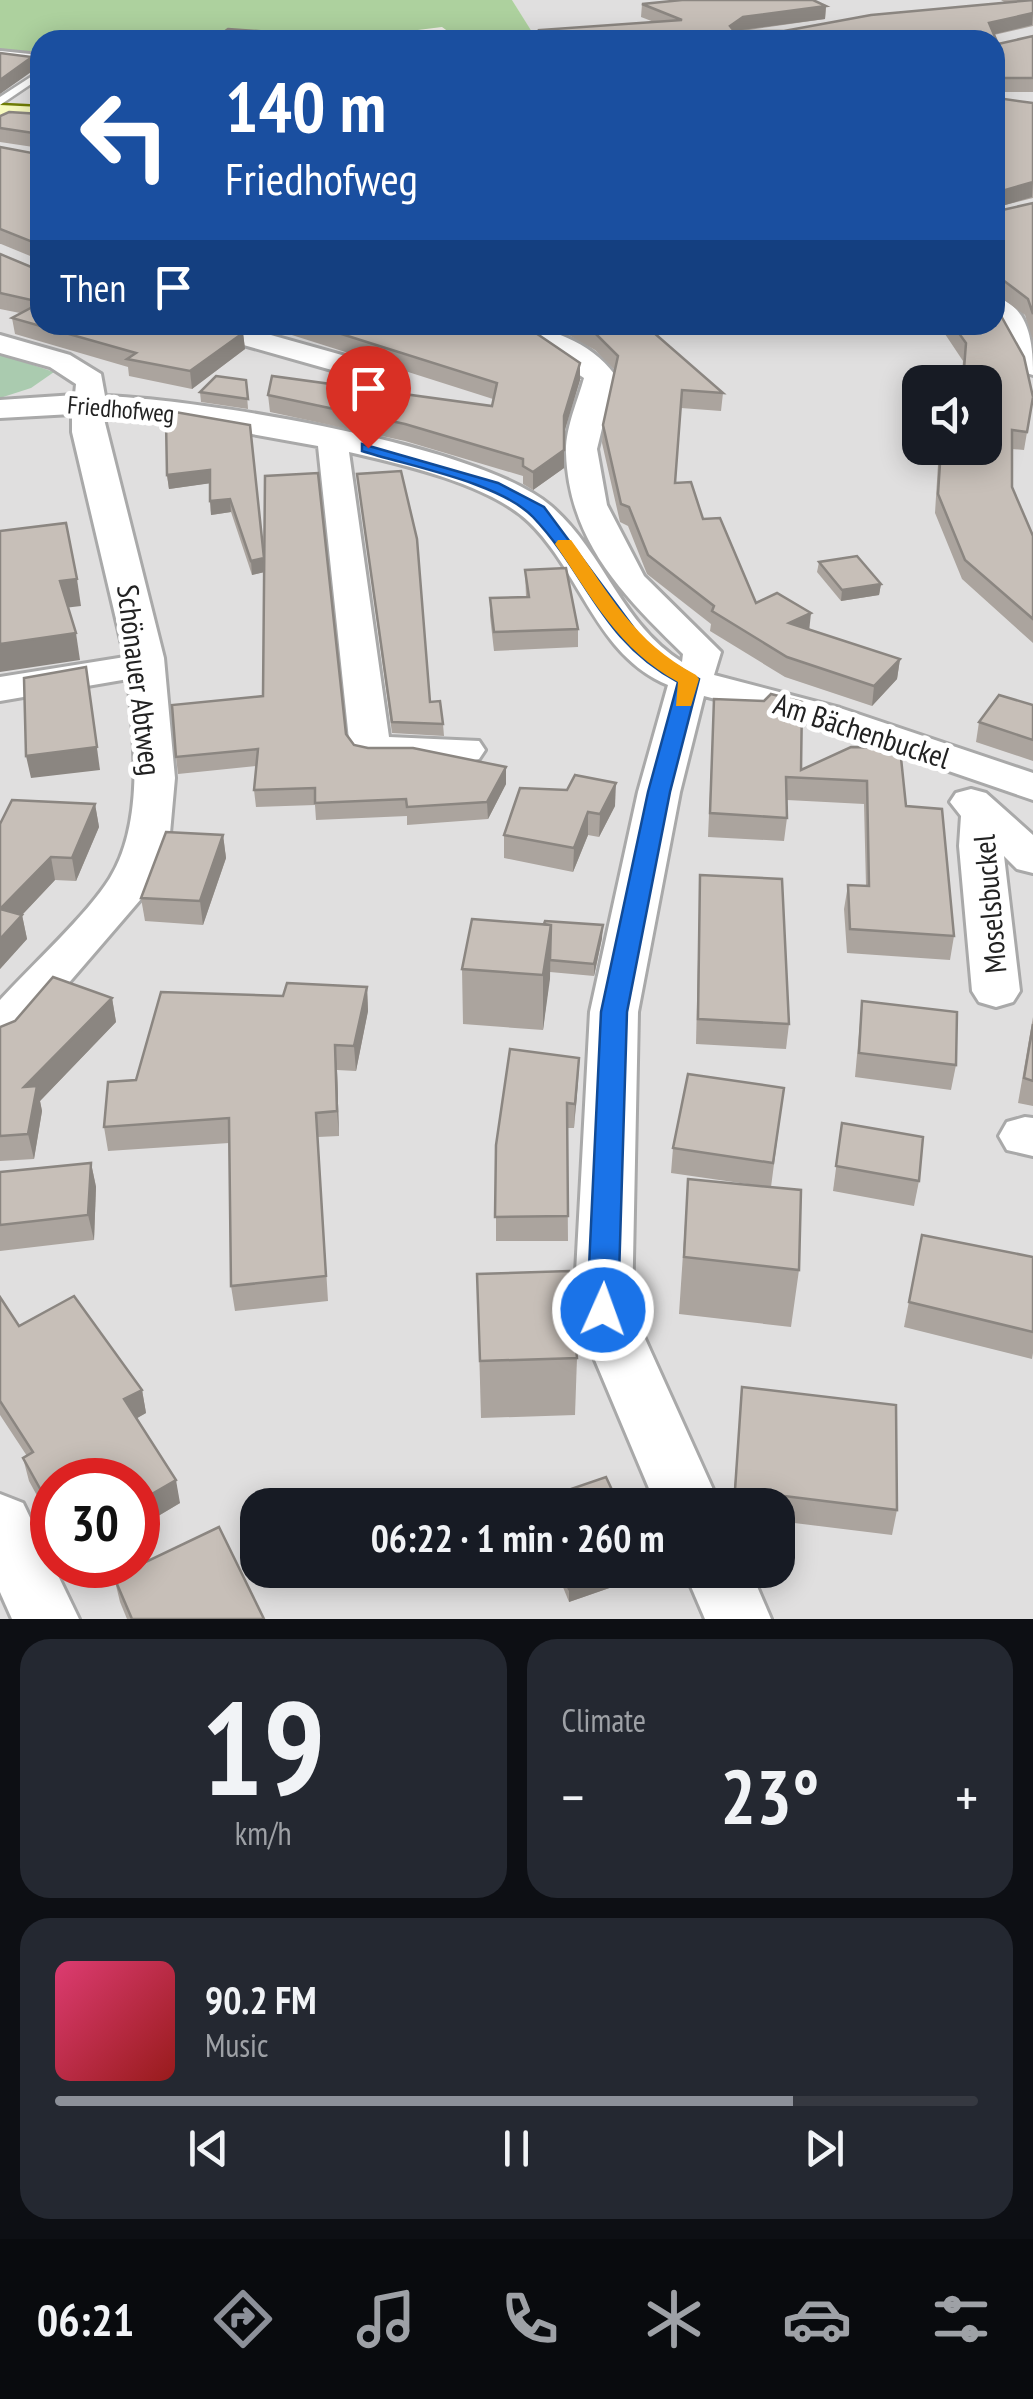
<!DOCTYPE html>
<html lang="en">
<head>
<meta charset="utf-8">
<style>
  body { margin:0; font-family:"PT Sans Narrow",sans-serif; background:#242831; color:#f1f3f6; height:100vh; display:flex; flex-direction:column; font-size:38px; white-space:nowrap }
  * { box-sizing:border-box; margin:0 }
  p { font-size:32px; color:#9ea1a6 }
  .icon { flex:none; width:55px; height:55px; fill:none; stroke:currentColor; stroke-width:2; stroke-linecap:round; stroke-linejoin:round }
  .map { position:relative; height:1619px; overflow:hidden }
  .panel { display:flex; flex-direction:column; gap:20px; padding:20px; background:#0d0f14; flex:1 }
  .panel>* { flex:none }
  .top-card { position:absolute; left:30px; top:30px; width:975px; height:305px; border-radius:30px; box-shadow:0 5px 25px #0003; background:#1a4fa0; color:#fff; overflow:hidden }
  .controls { position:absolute; left:902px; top:365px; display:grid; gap:20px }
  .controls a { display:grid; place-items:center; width:100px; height:100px; border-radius:20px; background:#171b24; box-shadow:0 5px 25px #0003; font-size:50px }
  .speed { position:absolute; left:30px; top:1458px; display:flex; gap:20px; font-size:50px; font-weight:700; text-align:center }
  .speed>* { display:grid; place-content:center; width:130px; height:130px; border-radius:50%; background:#171b24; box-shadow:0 5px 25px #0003; line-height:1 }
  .speed .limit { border:15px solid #d22; background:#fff; color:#111 }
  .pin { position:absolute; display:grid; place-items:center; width:85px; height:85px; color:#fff; margin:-102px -42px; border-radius:50% 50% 50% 0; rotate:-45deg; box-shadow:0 0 10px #0007 }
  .pin .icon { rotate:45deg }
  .me { position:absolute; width:110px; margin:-55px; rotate:2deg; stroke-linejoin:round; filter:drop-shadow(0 0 8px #0008) }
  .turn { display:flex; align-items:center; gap:35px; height:210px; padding:0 30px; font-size:45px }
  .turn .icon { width:130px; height:130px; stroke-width:2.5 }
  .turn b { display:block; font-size:70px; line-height:85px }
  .then { display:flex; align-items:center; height:95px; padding:0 30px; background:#0003; gap:20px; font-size:38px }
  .big { font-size:75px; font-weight:800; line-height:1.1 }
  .panel .tile { flex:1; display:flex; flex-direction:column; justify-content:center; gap:15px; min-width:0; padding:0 35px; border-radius:30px; background:#242831 }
  .panel .dial { align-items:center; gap:0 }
  .dial b { font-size:130px; line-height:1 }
  .song { display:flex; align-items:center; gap:30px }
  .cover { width:120px; height:120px; border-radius:15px; background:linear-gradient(135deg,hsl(340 70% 55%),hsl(0 70% 35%)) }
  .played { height:10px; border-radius:5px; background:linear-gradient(90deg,#8c9099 80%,#363941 80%) }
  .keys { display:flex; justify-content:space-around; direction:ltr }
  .heat { display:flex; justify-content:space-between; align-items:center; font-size:55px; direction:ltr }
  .panel .tiles { flex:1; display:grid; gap:20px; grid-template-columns:1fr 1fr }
  .tile:last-child { grid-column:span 2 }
  .trip { position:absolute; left:240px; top:1488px; width:555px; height:100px; border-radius:30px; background:#171b24; box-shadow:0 5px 25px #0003; font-weight:800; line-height:100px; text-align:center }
  .menu { display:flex; height:160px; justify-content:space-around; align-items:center; background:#090b0e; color:#9ea1a6 }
  .menu .icon { width:70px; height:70px }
  .menu .on { color:#8c9099 }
  .menu b { font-size:45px; color:#f1f3f6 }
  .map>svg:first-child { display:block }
  .residential { fill:#e0dfdf; fill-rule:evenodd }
  .forest { fill:#add19e }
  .cemetery { fill:#aacbaf }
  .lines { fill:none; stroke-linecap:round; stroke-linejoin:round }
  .service-casing { stroke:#a9a9a9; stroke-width:5 }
  .minor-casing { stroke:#a9a9a9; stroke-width:6 }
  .secondary-casing { stroke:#707d05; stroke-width:5 }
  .service { fill:#fff; fill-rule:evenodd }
  .minor { fill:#fff; fill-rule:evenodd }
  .secondary { fill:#f7fabf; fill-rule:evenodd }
  .wall { fill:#aba49e }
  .shaded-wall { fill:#8b8681 }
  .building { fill:#c7bfb8; stroke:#8b8681; stroke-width:2.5 }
  .route { fill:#1a73e8; stroke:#114b97; stroke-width:2.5 }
  .slow { fill:#f59e0b }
  .labels { text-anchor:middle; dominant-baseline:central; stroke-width:10; stroke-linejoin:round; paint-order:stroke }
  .far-street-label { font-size:25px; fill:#222; stroke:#fff }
  .street-label { font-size:30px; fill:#222; stroke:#fff }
</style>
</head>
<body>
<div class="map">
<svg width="1033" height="1619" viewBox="0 0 1033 1619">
  <rect width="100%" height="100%" fill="#f2efe9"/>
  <!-- residential -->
  <path class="residential" d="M512,0H1033V1619H0V55L40,59V325H995V40H536ZM920,382H985V448H920ZM52,1480H138V1565H52ZM258,1505H778V1570H258Z"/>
  <!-- forest -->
  <path class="forest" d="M0,0H512L537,40H460L442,27L337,40H40V59L0,55Z"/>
  <!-- cemetery -->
  <path class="cemetery" d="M0,354L54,372L31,388L0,398Z"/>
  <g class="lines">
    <defs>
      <path id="service" d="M40,71V78L0,105V97Z"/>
      <g id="minor">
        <path d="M0,51L40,55V67L0,63Z"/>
        <path d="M995,297C1030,306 1033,345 1033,375L1023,372L995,320Z"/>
        <path d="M190,325H235L356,359L361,365L346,374L194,331Z"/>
        <path d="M504,325C545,325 589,340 615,375L597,449L607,505L644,576L721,652L714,675L840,708L1033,773V800L812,724L704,696L680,792L638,1012L632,1310L720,1505H656L574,1310L590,1012L638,792L668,685C596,655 581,572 529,522C489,484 402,464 349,452L389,737L479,741L485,750L479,759L465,762L370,761L356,758L350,749L318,446L191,423L103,415L164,658L175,778L170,833L147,892L17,1043L0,1048V1000C31,966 87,915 110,878C144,823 135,740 128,679L0,701V677L125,657L72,432V414L0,418V400L75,395L76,384L50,367L0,353V335L70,355L101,374L105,396C204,400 479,444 551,506C604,552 621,624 682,662L683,654C624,596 569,542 566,453C565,429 578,400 584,378Z"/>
        <path d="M971,789L986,793L1033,835V873L1017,869L1004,856L1020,991L1013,1002L996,1007L979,1002L972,991L959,846L961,816L950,802L956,793Z"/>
        <path d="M1025,1117L1033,1118V1156L1007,1150L999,1136L1007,1122Z"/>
        <path d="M0,1494L23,1503L79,1619H12L0,1592Z"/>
        <path d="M684,1570H750L771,1619H705Z"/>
      </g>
      <path id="secondary" d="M0,105L40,107V125L0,121Z"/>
    </defs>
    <!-- service casing -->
    <use href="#service" class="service-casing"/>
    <!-- minor casing -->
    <use href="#minor" class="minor-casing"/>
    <!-- secondary casing -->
    <use href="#secondary" class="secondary-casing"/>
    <!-- service -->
    <use href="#service" class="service"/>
    <!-- minor -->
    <use href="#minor" class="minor"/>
    <!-- secondary -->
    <use href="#secondary" class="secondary"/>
  </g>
  <!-- wall -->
  <g class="wall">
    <path d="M1001,0H1033V26L994,35L998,44L1033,36V92H996L997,98L1033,103V198L997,207L998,211L1033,203V340L1025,315L996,294H995V40H540V30L654,22L641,17L642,4L826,6L825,19L742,31H784L1004,2Z"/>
    <path d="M40,114V148L0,142V144V116Z"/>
    <path d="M0,147L37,154L40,152V260L1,244H0Z"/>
    <path d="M0,254L36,269L40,266V325L243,333L245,349L192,389L129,376L128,367L15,334L12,318L20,313L0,309Z"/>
    <path d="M255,325H524L580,363V380L564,432V468L533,490L523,484V476L405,441L270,412L268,395L492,406L493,399L273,329Z"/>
    <path d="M532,325H645L723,393L721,411L681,408L675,483L703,519L756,603L809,629L900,659L897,679L872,706L785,677L710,631L711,624L647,574L628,526L620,522L602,443L603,425L615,370L595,350L567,334Z"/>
    <path d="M939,325H995L1033,397L1024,450L1012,449V487L1033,536V643L962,579L935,513L939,448H985V382H961L963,361Z"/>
    <path d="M246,380L248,409L201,402L200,392Z"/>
    <path d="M250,425L264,559L346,734L354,745L368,748L506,767V784L488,819L407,825V816L316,820L315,805L256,807L254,790L257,766L178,774L176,757L263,696L264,572L252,575L231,512L211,515L210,483L169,489L167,475Z"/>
    <path d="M357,474L430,702L443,724L444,736L392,733Z"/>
    <path d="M819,562L881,584L879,595L841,601L817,572Z"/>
    <path d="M525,570L578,629V647L494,651L490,616V598L526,597Z"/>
    <path d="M714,699L801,770L851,747L906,806L954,936L950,960L847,953L844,909L848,885L866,886L864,804L787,800V818L784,841L708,837Z"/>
    <path d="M1033,705V761L976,742L979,722Z"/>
    <path d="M95,804L99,827L76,881L55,880L22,915L27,939L0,969V824Z"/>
    <path d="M615,806L599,837L588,835L573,872L504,858V835Z"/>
    <path d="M223,835L226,858L203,925L145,921L141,898Z"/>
    <path d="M700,875L789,1024L786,1049L696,1044Z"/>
    <path d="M602,938L594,976L550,972L543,1030L463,1024L462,969Z"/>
    <path d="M367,987L368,1011L356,1071L337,1070L339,1136L318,1137L328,1301L235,1311L231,1286L229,1143L108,1151L104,1127L136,1080L283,996Z"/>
    <path d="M112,998L116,1022L40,1101L42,1111L34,1159L0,1161V1027Z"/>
    <path d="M862,1001L956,1065L951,1090L855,1077Z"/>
    <path d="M1033,1017V1106L1018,1103Z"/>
    <path d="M579,1058L574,1128H567L568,1241H496V1145Z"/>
    <path d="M784,1088L771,1187L799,1270L791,1327L679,1314L688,1179L754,1185L671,1173L673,1148Z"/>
    <path d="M842,1123L919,1181L914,1206L833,1191Z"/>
    <path d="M91,1163L96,1187L94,1240L0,1251V1172Z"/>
    <path d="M922,1235L1033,1257V1353L1032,1359L904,1327Z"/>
    <path d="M477,1274L577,1358L575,1415L481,1418Z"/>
    <path d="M0,1297L19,1326L142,1390L146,1413L136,1418L180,1503L138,1528V1480H52V1523L29,1481L23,1458L27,1456L0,1415Z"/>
    <path d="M742,1387L897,1510L892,1535L778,1521V1505H733Z"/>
    <path d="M556,1570H644V1576L569,1602Z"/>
    <path d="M114,1577L264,1619H127L120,1602Z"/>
  </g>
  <!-- shaded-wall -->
  <g class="shaded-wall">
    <path d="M826,6L825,19L742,30L729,39L730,26L743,17Z"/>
    <path d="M1033,13L1032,25L987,36L989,23Z"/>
    <path d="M32,57L34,70L0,94V80Z"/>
    <path d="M1033,182L1032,197L995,208V193Z"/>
    <path d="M999,277L996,294H995V280Z"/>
    <path d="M243,333L245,349L192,389L190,371Z"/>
    <path d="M580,363V380L564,433V416Z"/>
    <path d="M564,450V468L533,490V472Z"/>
    <path d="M210,470L212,483L169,489L167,475Z"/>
    <path d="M230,499L231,512L211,515L210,501Z"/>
    <path d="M264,558L265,572L252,575L251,561Z"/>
    <path d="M77,579L81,606L64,608L60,581Z"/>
    <path d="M881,584L879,595L841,601L842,590Z"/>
    <path d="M811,613L809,632L789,623Z"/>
    <path d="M76,633L80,660L0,672V644Z"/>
    <path d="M900,659L897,679L872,706L874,686Z"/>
    <path d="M89,689L100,770L31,778L26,756Z"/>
    <path d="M506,767V784L488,819L487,802Z"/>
    <path d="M616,783L615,806L599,837L600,814Z"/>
    <path d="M95,804L99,827L76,881L72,858Z"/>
    <path d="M588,812V835L573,872L574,848Z"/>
    <path d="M223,835L226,858L203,925L200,901Z"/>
    <path d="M51,857L55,880L5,933L0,909Z"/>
    <path d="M22,915L27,939L0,969V939Z"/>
    <path d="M551,925L550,979L543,1030V975Z"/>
    <path d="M603,925L602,938L594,976V964Z"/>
    <path d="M367,987L368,1011L356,1071L354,1046Z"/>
    <path d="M112,998L116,1022L40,1101L42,1111L34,1159L28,1134L24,1087Z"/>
    <path d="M335,1045L337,1070L339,1136L337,1111Z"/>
    <path d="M579,1058L578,1082L574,1128L575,1104Z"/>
    <path d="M91,1163L96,1187L94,1240L88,1215Z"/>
    <path d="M142,1390L146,1413L129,1423L124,1399Z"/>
    <path d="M176,1480L180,1503L138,1528V1502Z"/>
    <path d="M625,1570H644V1576L569,1602V1589Z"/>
  </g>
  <!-- building -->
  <g class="building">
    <path d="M682,0H813L826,6L743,17L730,26L734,31H784L871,15L1033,0V13L989,23L998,44L1033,36V78H997L995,81V40H550L540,30L682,20L642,4Z"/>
    <path d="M228,29L314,35H464L471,40H213Z"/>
    <path d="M0,53L32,57L0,80Z"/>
    <path d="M995,90L997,98L1033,103V182L995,193Z"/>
    <path d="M9,112L40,114V134L0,128V116Z"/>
    <path d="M0,147L37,154L40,152V245L0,229Z"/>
    <path d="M995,199L998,211L1033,203V314L1028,299L999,277L995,280Z"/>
    <path d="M0,254L36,269L40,266V302L0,293Z"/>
    <path d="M40,303V325H216L243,333L190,371L127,359L136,353L12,318Z"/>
    <path d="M995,305L1024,357L1033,397L1027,432L1012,430V487L1033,536V619L965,560L938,494L941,448H985V382H963L966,343L953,325H995Z"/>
    <path d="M313,325H524L580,363L564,416V450L533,472L523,466V459L405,424L268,395L272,376L492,406L497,383Z"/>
    <path d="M581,325H645L723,393L682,390L675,483L691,482L703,519L720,518L756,603L777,593L811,613L789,623L900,659L874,686L787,657L712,611L714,606L648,555L629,507L621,504L603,425L618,356L595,333Z"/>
    <path d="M216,376L246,380L248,399L200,392Z"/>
    <path d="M175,412L250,425L264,558L251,561L230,499L210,501V470L167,475L166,421Z"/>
    <path d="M401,471L417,539L430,702L440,701L443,724L392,722L357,474Z"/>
    <path d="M318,473L346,734L354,745L368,748H413L506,767L487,802L407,807L406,799L315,803V788L254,790L258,749L176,757L172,705L263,696L265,476Z"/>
    <path d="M66,523L77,579L60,581L76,633L0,644V531Z"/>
    <path d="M857,556L881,584L842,590L819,562Z"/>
    <path d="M566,568L578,629L494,632L490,598L529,597L525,570Z"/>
    <path d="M86,667L97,747L26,756L24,678Z"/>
    <path d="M771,694L802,702L801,770L851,747L888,748L901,758L906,806L942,809L954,936L850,929L848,885L869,886L867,781L786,777L787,818L710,813L714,699L764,701Z"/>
    <path d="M999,695L1033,705V740L979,722Z"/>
    <path d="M575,775L616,783L600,814L588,812L574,848L504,835L520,788L567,790Z"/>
    <path d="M12,800L95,804L72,858L51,857L0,909L22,915L0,939V824Z"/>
    <path d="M166,832L223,835L200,901L141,898Z"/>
    <path d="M700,875L782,879L789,1024L698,1019Z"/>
    <path d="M472,919L551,925L543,975L462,969Z"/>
    <path d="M545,921L603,925L594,964L550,960L551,925L544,924Z"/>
    <path d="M53,977L112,998L24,1087L37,1086L28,1134L0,1136V1027L15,1021Z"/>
    <path d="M287,983L367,987L354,1046L335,1045L337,1111L316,1113L326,1276L231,1286L229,1118L104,1127L108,1082L136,1080L161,992L283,996Z"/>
    <path d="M862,1001L957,1012L956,1065L859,1053Z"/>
    <path d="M1033,1024V1081L1024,1078Z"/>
    <path d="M510,1049L579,1058L575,1104L567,1103L568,1216L495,1217L496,1145Z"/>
    <path d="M688,1074L784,1088L773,1163L673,1148Z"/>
    <path d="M842,1123L923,1137L919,1181L836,1166Z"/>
    <path d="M91,1163L88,1215L0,1225V1172Z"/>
    <path d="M688,1179L801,1190L799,1270L684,1257Z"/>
    <path d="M922,1235L1033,1257V1332L909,1302Z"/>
    <path d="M569,1271L577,1358L480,1361L477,1274Z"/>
    <path d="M74,1296L142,1390L124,1399L176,1480L138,1502V1480H52V1510L23,1458L33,1452L0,1401V1297L19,1326Z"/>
    <path d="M742,1387L896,1405L897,1510L735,1490Z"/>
    <path d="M606,1477L619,1505H534L533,1502Z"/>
    <path d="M219,1527L264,1619H132L114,1577Z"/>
    <path d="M561,1570H625L569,1589Z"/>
  </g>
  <!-- route -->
  <path class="route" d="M362,444L498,483L544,507L639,635L659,655L699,679L670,792L627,1012L618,1310L614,1319L603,1323L592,1319L587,1310L601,1012L648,792L678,682C600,640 588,575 533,517C499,482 408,466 362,451Z"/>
  <!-- slow -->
  <path class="slow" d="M558,540H571C611,596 633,641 696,675L699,679L691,706H676L678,682C619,650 592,598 555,544Z"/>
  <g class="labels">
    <!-- far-street labels -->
    <g class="far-street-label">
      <text transform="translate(121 409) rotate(5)">Friedhofweg</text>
    </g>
    <!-- street labels -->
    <g class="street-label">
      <text transform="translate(140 680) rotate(83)">Schönauer Abtweg</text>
      <text transform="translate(862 730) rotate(18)">Am Bächenbuckel</text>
      <text transform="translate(989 904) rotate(-95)">Moselsbuckel</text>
    </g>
  </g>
</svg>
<div class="controls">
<a><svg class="icon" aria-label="sound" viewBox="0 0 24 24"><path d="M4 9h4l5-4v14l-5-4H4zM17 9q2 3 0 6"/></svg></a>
</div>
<div class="speed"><div class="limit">30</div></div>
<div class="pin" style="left:368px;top:448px;background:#d93025"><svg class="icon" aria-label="arrive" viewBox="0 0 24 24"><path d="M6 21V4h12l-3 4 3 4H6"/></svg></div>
<svg class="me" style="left:603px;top:1310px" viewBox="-20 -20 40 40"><circle r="17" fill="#1a73e8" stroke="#fff" stroke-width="3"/><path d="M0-11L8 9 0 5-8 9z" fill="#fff"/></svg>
<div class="trip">06:22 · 1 min · 260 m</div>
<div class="top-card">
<div class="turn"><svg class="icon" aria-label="left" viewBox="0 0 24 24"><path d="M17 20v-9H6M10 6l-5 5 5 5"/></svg><div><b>140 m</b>Friedhofweg</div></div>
<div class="then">Then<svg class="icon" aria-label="arrive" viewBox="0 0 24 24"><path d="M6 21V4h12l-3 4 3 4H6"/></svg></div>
</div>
</div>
<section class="panel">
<div class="tiles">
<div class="tile dial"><b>19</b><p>km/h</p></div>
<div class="tile"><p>Climate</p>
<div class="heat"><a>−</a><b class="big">23°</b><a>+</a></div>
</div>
<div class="tile">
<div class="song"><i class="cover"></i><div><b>90.2 FM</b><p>Music</p></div></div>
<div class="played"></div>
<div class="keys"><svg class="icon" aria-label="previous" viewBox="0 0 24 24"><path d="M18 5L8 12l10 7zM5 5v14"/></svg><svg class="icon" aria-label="pause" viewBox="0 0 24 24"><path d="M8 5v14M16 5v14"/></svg><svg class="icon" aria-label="next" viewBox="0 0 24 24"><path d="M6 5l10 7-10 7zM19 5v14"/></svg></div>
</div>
</div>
</section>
<nav class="menu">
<b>06:21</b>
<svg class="icon on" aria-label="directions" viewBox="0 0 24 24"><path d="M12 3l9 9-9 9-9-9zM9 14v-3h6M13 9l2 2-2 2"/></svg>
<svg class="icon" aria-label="music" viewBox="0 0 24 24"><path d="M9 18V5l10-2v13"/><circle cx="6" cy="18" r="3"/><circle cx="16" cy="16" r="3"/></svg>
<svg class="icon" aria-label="phone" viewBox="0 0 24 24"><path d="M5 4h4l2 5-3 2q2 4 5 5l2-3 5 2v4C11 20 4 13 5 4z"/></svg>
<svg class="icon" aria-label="climate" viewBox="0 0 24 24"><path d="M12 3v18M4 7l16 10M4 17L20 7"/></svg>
<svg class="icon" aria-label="car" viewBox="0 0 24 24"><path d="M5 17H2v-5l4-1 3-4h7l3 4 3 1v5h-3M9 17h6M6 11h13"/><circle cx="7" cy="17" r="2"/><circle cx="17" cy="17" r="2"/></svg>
<svg class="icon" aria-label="filters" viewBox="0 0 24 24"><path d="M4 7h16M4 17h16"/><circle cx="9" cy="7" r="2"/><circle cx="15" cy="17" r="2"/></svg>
</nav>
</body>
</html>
